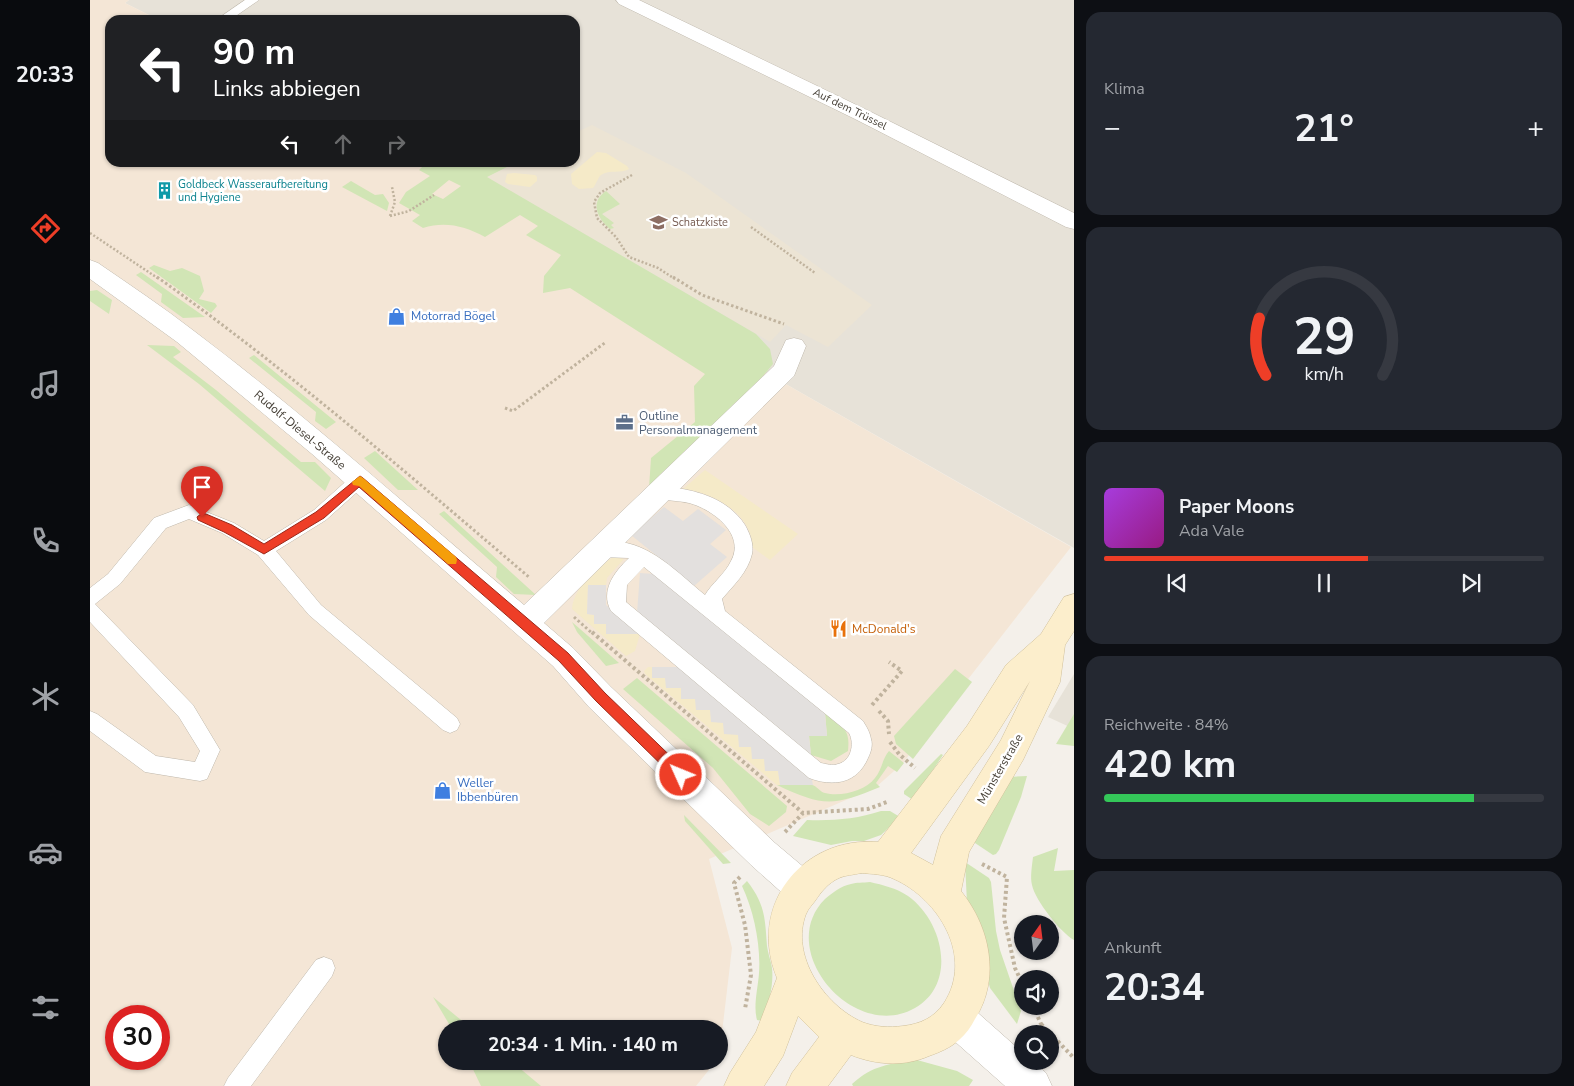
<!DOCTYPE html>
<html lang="de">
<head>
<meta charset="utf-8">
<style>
  body { margin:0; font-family:"Nunito Sans",sans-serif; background:#242831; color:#f1f3f6; height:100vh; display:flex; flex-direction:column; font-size:19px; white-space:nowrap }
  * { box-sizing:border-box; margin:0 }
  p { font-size:16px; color:#9ea1a6 }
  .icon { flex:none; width:28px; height:28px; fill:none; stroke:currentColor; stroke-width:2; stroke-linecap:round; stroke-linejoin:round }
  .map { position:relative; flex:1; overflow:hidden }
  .drawer { display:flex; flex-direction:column; gap:12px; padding:12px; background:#0d0f14; width:500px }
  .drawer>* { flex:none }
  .banner { position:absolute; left:15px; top:15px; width:475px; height:152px; border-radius:15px; box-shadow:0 1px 4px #0004; background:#202124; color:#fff; overflow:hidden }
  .needle { width:32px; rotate:14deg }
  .tools { position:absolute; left:924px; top:915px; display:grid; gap:10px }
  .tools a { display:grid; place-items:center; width:45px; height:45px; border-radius:50%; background:#171b24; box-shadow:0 1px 4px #0004; font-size:25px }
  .speed { position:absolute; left:15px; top:1005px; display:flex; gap:10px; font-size:25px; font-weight:700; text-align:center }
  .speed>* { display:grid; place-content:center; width:65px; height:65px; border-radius:50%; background:#171b24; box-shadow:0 1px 4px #0004; line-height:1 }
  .speed .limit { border:8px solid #d22; background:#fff; color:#111 }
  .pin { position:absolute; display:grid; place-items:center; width:42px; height:42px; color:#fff; margin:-51px -21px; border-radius:50% 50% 50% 0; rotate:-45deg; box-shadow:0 0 5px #0007 }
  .pin .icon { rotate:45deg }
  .me { position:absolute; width:55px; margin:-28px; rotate:314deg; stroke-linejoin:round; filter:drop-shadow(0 0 4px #0008) }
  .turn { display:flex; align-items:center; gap:18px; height:105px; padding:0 25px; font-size:22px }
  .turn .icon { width:65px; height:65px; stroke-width:2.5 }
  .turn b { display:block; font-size:35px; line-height:42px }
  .lanes { display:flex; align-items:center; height:48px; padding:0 25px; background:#0003; justify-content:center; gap:25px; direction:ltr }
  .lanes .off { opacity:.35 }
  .big { font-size:38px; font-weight:700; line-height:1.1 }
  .drawer .tile { flex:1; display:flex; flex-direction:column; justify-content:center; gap:8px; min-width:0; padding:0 18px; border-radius:15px; background:#242831 }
  .drawer .dial { align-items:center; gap:0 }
  .dial svg { height:130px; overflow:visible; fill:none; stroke:#363941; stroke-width:7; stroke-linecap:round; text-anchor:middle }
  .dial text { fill:#f1f3f6; stroke:none }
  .song { display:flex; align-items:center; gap:15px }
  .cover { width:60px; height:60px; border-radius:8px; background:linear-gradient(135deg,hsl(280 70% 55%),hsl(310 70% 35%)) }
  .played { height:5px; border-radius:2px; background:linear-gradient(90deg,#ee3e27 60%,#363941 60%) }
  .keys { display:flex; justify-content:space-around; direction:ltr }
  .heat { display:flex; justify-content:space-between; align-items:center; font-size:28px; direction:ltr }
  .charge { height:8px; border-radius:4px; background:linear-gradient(90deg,#34c759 84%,#363941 0) }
  .trip { position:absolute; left:348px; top:1020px; width:290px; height:50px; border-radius:25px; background:#171b24; box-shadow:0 1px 4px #0004; font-weight:700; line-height:50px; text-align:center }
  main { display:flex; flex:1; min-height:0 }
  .dock { display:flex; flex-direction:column; width:90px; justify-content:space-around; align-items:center; background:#090b0e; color:#9ea1a6 }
  .dock .icon { width:35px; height:35px }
  .dock .current { color:#ee3e27 }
  .dock b { font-size:22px; color:#f1f3f6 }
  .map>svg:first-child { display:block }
  .residential { fill:#e7e2d8 }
  .commercial { fill:#f4e6d6; fill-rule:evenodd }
  .education { fill:#ece4d4 }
  .green { fill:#d1e5b5; fill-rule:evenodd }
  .sand { fill:#f5eac8 }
  .parking { fill:#e3e0de }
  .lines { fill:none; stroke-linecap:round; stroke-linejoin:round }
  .service-casing { stroke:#bfb8ac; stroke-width:1 }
  .minor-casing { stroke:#bfb8ac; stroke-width:1 }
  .secondary-casing { stroke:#d1c19b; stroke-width:1 }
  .path-far2 { stroke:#c0b39e; stroke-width:2.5; stroke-dasharray:2 2; stroke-linecap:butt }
  .path-far1 { stroke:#c0b39e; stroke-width:3; stroke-dasharray:2.5 2.5; stroke-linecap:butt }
  .path { stroke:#c0b39e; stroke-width:4; stroke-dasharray:3 3; stroke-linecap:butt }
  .service { fill:#fff; fill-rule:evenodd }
  .minor { fill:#fff; fill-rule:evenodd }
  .secondary { fill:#fceecc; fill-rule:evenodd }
  .route { fill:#ee3e27; stroke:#9b2819 }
  .slow { fill:#f59e0b }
  .labels { text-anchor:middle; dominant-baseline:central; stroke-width:5; stroke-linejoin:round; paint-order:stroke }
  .far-street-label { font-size:11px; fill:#474138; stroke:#fff }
  .far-culture-label { font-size:11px; fill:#0d838f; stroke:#fff; text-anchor:start }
  .far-education-label { font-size:11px; fill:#785e54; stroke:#fff; text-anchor:start }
  .shop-label { font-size:12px; fill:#366cbe; stroke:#fff; text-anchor:start }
  .service-label { font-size:12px; fill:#4e5e75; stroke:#fff; text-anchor:start }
  .street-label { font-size:12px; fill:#474138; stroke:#fff }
  .food-label { font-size:12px; fill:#c56008; stroke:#fff; text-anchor:start }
</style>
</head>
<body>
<main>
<nav class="dock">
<b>20:33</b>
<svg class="icon current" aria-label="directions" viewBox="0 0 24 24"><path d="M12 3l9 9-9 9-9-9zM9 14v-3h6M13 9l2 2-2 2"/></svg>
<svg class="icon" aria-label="music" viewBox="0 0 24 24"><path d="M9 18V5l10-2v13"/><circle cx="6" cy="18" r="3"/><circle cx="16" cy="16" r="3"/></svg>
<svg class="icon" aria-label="phone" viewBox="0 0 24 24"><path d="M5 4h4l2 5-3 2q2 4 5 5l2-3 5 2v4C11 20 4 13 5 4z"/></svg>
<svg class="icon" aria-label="climate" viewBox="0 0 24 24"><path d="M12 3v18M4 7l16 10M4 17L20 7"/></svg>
<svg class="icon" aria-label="car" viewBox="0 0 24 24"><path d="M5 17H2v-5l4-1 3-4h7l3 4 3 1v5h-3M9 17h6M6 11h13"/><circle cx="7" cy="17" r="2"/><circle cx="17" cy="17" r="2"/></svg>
<svg class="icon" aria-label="filters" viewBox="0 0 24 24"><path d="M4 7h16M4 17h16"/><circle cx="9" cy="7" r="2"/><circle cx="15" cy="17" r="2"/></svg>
</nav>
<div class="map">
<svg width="984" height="1086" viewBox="0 0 984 1086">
  <rect width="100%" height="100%" fill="#f4f0ea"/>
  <!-- residential -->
  <g class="residential">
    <path d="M39,0H984V548L657,362L351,163L485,162V20H69L35,3Z"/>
    <path d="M984,674V729L958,717Z"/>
  </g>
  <!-- commercial -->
  <path class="commercial" d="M0,0H39L35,3L69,20H20V162L351,163L401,188L657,362L981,547L812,764L786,787L619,859L642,948L629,1058V1029H356V1061H626L606,1086H0ZM26,1016H69V1059H26Z"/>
  <!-- education -->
  <path class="education" d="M502,125L596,173L782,305L738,347L696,325L680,342L396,177L425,163L485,162V133Z"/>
  <!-- green -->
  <g class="green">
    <path d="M336,163H425L397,177L666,334L680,349L683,364L663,388L559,488L561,458L605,422L604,386L615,374L480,288L453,293L454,276L471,255L436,235L448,226L430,215L395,237C375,226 355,221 333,228L322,221L330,215L309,203L316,192L340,176L329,170ZM359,180L371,186L353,199L342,194Z"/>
    <path d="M261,181L285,195L293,194L299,203L297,211L252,187Z"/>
    <path d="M516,191L530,204L512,214L524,223L521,225L524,228L520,229C508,219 499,202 516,191Z"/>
    <path d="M64,265L80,271L92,268L110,276L114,291L109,299L125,303L127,306L121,313L59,268Z"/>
    <path d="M51,272L115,317L93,318L71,302L72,294L46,275Z"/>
    <path d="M7,290L22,300L19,314L0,301V291Z"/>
    <path d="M57,345L84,346L91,352L83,357L126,390L211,462H225L241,478L235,491L109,384Z"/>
    <path d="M164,355L246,422L236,429L225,421L226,412L159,358Z"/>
    <path d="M285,451L328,490H308L274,458Z"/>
    <path d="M354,511L446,595L424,594L406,577L407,567L349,514Z"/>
    <path d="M482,622L529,663L516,666L487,632Z"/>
    <path d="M865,669L882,682L823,759L806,744L804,736Z"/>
    <path d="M547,678L697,806L696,812L679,826L660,814L623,768L533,689Z"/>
    <path d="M735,713C751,726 761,728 758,751L741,761L721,755L719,736H737Z"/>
    <path d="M984,714V746L966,744Z"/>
    <path d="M799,751L814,763L807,772L798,766L786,783L790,787C744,806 733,807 687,785C697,785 713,782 722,785C727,786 730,792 735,793C751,797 775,791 785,778C792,770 792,759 799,751Z"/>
    <path d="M851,754L853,755L823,800L814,794V791Z"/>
    <path d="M937,776L931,797L909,850L906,854L903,855L882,841L919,777Z"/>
    <path d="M791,811H800L810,817L791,835L774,841H762L741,845L703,836L717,820C742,821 767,819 791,811Z"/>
    <path d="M594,815L641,863L633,864L595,821Z"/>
    <path d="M968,848L964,871L984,870V940C971,933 945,900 942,885C940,877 942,866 943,857Z"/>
    <path d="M875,862L899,878L901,882L906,931L910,950L931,1011L927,1024L900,988L877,903Z"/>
    <path d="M657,881C675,904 675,918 677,946C678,954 681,961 682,968C684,986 678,1006 672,1021L667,1020C663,1006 668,988 669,973C671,946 664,911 652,886Z"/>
    <path d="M780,882C793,885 806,888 818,896C853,921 868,983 825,1008C764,1043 684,950 735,899C742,893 751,886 761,884C767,882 773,883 780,882Z"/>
    <path d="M343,997L382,1029H362Z"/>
    <path d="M827,1060L867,1071L883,1080L879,1086H763L762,1084C783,1065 799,1064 827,1060Z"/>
    <path d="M379,1061H421L451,1086H391Z"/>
  </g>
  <!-- sand -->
  <g class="sand">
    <path d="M507,152L516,153L537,166L539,169C530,174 520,169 511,175C508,177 506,185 503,188L489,189L482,184L481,174Z"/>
    <path d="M424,173L445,175L447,177V181L440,187L418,184L415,182L417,174Z"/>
    <path d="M615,470L708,534L680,560L662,547C663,514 622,492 593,489Z"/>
    <path d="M525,557L534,559L517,578L516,585H498L497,614L505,615L516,624L550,634L545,651L536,656L482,609C483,590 507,563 525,557Z"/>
    <path d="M558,667H562V677L575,678L591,688L620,710L688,771L690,785H687L555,674L554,671Z"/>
  </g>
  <!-- parking -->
  <g class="parking">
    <path d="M574,507L593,521L608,509L636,530L620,544L637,557L604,586L541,535Z"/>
    <path d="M550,573L564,574L735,713L737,736H719L721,755L547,613Z"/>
    <path d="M498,585H516V605L550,634H516V624H504V615L497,614Z"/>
    <path d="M562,667H589L722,780L723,785H690L688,771H675L674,759H662L661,747H649L648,735L634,734L633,723L621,722L620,710H606L605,699H591V688H576L575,678H562Z"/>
  </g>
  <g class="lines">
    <defs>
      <g id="service">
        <path d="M155,0H169L140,20H126Z"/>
        <path d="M269,473L275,475L277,480L275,485L236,520L186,551L231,605L367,718L370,724L367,730L360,733L353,730L219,615L168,555L132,533L99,519L76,528L30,584L5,604L103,705L130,750L117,779L110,781L55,772L0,731V711L7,714L66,756L105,762L110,751L89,717L0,622V588L18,574L64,518L99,505L144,523L174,541L224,510L263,475Z"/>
        <path d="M570,486C602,489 636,496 655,525C660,534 664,544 662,554C658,572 643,586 632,599L635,611L773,721C776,726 780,732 781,739C783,745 781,752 778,758C767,784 743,787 719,778L521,611C510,591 524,572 539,558L512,557L506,555L503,550L506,545C549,530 585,571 615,595C622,583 635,574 641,561C656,534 622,509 599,503C587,500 575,501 564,498L562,493L564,488ZM554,567L759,733C765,744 761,761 748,764C743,766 736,764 731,763L536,602L537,585Z"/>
        <path d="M234,957L242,960L245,968L242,976L161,1086H134L138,1078L226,960Z"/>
      </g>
      <g id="minor">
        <path d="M526,0H549L779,111L984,213V229L976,227L765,119L529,4Z"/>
        <path d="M0,260L8,263C40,285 73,307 104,331C218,417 325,513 434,605L684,366L696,340L704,338L712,340L716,346L704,376L454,623L483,648L521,687L685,843L723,875L728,887L723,899L711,904L699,899L661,865L499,707L463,666L222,454L87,342L0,279Z"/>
        <path d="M866,1000L879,1005L932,1052V1061H943L956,1073L962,1086H915L853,1031L848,1018L853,1005Z"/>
      </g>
      <path id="secondary" d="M984,594V631L975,645L970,682L933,760L879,852L871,891C900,927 911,978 885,1019C881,1027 876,1034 869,1040C860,1048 850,1052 839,1056C814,1067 786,1065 761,1055L738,1086H696L702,1073L729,1037L708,1016L693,1056L674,1086H634L640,1073L666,1032L687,978C657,906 712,836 788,842L877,726L916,665L951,634L974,597ZM940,681L911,740L851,836L843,865L821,853L899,746ZM771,873C782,874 794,874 804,879C849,899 884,957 854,1003C844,1018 830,1024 813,1026C799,1028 785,1027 772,1022C734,1005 700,955 716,914C718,909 722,905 725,901C731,892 738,883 749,878C755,875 764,875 771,873Z"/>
    </defs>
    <!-- service casing -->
    <use href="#service" class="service-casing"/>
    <!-- minor casing -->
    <use href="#minor" class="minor-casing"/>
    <!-- secondary casing -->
    <use href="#secondary" class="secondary-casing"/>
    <!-- path-far2 -->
    <g class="path-far2">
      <path d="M542,175L510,193L504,202L507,218L526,237L539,257L568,268L585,279"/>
      <path d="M300,216L319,211L344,195"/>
      <path d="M300,216L305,202L302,187"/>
      <path d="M661,227L725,273"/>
      <path d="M0,233L69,279"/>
    </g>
    <!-- path-far1 -->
    <g class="path-far1">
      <path d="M67,277C198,370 318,474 440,578"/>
      <path d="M583,277L612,295L694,324"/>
      <path d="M415,408L423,411L516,342"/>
      <path d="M484,617L503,634"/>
    </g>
    <!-- path -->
    <g class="path">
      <path d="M502,632L713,813"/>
      <path d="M782,705L812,671L799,662"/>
      <path d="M789,711L798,721L799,734"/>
      <path d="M800,742L809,754L825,768"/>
      <path d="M695,832L713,813L778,809L797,802"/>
      <path d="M892,864L917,877L914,918L925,968L932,983"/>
      <path d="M650,877L644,883L655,925L661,975L655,1009"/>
      <path d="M943,1006L951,1024L943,1034"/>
      <path d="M951,1024L984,1058"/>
    </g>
    <!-- service -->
    <use href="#service" class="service"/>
    <!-- minor -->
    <use href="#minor" class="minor"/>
    <!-- secondary -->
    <use href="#secondary" class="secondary"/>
  </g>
  <!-- route -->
  <path class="route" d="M270,476L273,478L478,653L515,693L596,771L598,775L596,780L591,781L587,780L506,701L469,661L269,487L234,518L174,554L134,532L108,520L107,517L112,513L116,514L142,525L174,544L226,512Z"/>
  <!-- slow -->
  <path class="slow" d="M270,476L273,478L366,557L367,560L366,564H358L269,486L263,485L262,482Z"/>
  <!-- icons -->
  <defs>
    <symbol id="building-bare" viewBox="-9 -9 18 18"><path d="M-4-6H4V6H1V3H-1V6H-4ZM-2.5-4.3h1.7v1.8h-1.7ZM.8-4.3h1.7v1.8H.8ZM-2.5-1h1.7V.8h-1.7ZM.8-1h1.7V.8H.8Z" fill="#0f9aa8" stroke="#fff" stroke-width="2.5" paint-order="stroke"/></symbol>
    <symbol id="school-bare" viewBox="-9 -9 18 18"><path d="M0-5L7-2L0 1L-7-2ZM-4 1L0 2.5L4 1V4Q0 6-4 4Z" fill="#8d6e63" stroke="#fff" stroke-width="2.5" paint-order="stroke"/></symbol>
    <symbol id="shop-bare" viewBox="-9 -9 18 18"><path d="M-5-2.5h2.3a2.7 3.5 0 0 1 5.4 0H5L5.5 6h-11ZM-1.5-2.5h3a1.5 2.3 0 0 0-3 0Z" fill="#3f7fe0" stroke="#fff" stroke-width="2.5" paint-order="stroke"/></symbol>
    <symbol id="office-bare" viewBox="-9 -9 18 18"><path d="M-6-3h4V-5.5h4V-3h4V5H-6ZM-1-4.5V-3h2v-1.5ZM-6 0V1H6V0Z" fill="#5c6f8a" stroke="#fff" stroke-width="2.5" paint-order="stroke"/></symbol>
    <symbol id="restaurant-bare" viewBox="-9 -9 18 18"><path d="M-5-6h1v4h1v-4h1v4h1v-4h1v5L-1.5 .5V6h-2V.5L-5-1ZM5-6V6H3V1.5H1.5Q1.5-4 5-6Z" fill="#e8710a" stroke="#fff" stroke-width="2.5" paint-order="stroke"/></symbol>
  </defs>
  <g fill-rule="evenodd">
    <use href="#building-bare" x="62" y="178" width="25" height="25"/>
    <use href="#school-bare" x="556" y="210" width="25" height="25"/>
    <use href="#shop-bare" x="294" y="304" width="25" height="25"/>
    <use href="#office-bare" x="522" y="410" width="25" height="25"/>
    <use href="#restaurant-bare" x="736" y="616" width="25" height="25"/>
    <use href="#shop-bare" x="340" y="778" width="25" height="25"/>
  </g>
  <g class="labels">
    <!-- far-street labels -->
    <g class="far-street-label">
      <text transform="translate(760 109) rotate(26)">Auf dem Trüssel</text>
    </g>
    <!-- far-culture labels -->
    <g class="far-culture-label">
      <text x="88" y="184">Goldbeck Wasseraufbereitung<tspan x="88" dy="13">und Hygiene</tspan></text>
    </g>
    <!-- far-education labels -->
    <g class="far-education-label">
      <text x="582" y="222">Schatzkiste</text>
    </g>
    <!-- shop labels -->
    <g class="shop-label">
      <text x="321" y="316">Motorrad Bögel</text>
      <text x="367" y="783">Weller<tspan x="367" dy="14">Ibbenbüren</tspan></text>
    </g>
    <!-- service labels -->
    <g class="service-label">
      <text x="549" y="416">Outline<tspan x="549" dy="14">Personalmanagement</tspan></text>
    </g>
    <!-- street labels -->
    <g class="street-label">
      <text transform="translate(210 430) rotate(40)">Rudolf-Diesel-Straße</text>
      <text transform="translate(910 769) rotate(-60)">Münsterstraße</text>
    </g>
    <!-- food labels -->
    <g class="food-label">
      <text x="762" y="629">McDonald's</text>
    </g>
  </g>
</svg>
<div class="tools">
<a><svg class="needle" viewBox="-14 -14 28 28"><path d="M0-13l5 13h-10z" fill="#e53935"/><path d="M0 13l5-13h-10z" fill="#9ea1a6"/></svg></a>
<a><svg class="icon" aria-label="sound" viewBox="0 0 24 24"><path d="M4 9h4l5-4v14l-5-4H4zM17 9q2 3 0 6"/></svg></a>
<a><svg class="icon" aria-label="search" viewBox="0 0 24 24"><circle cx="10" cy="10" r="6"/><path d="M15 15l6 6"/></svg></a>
</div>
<div class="speed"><div class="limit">30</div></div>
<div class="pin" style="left:112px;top:517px;background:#d93025"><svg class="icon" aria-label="arrive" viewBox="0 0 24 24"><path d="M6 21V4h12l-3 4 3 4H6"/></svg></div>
<svg class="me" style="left:591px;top:775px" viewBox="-20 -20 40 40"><circle r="17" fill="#ee3e27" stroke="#fff" stroke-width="3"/><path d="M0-11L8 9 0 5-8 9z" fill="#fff"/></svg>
<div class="trip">20:34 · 1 Min. · 140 m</div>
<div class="banner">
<div class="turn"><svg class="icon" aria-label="left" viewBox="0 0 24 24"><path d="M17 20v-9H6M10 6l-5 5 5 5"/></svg><div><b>90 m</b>Links abbiegen</div></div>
<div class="lanes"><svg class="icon" aria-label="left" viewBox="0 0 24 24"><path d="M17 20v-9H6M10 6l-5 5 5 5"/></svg><svg class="icon off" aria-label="ahead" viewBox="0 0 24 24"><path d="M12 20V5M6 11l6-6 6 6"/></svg><svg class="icon off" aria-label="right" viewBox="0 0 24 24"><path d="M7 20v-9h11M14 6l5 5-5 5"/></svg></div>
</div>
</div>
<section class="drawer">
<div class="tile"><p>Klima</p>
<div class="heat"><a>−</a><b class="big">21°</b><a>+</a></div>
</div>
<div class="tile dial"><svg viewBox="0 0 100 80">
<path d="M14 69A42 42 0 1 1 86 69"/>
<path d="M14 69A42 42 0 0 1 10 34" stroke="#ee3e27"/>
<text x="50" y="56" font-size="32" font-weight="700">29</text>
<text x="50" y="72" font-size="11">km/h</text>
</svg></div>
<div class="tile">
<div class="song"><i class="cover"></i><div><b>Paper Moons</b><p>Ada Vale</p></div></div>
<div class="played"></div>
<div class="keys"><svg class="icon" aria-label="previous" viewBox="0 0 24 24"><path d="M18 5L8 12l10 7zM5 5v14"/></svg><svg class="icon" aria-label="pause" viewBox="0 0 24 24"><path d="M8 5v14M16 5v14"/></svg><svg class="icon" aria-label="next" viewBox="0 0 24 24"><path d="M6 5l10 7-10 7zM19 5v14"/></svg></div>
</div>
<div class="tile"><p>Reichweite · 84%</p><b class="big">420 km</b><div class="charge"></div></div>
<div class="tile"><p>Ankunft</p><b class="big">20:34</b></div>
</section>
</main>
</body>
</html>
